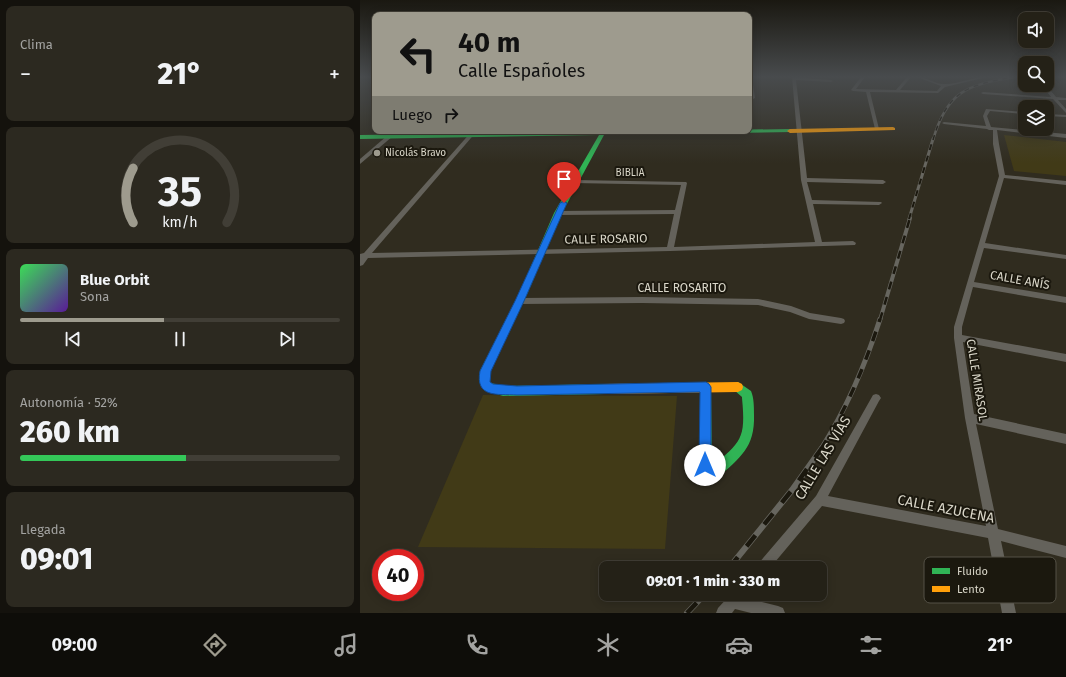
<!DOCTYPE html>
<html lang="es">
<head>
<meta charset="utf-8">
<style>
  body { margin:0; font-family:"Fira Sans",sans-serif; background:#2c2920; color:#f1f3f6; height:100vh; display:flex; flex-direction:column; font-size:15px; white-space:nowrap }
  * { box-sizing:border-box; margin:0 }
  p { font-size:13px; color:#a3a3a1 }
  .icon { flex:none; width:22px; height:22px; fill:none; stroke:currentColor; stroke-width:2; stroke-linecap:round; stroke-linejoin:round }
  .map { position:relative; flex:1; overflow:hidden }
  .sheet { display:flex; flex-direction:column; gap:6px; padding:6px; background:#14120d; width:360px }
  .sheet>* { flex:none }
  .guide { position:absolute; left:12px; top:12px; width:380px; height:122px; border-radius:8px; box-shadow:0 2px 10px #0003,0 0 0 1px #413e36; background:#9e9b8e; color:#111; overflow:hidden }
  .fabs { position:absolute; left:658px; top:12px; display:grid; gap:8px }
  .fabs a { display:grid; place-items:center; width:36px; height:36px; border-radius:8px; background:#242117; box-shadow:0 2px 10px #0003,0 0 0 1px #413e36; font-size:20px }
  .speed { position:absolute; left:12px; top:549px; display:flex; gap:8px; font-size:20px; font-weight:700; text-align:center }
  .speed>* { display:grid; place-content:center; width:52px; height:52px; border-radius:50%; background:#242117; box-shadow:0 2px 10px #0003,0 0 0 1px #413e36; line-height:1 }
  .speed .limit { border:6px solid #d22; background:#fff; color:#111 }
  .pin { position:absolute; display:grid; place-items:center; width:34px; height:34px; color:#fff; margin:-41px -17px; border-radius:50% 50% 50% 0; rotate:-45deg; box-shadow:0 0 4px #0007 }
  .pin .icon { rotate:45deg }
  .me { position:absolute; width:44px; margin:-22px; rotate:0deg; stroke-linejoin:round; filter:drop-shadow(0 0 3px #0008) }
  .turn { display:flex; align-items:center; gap:14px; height:84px; padding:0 20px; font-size:18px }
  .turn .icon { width:52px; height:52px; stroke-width:2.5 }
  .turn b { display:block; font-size:28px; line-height:34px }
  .then { display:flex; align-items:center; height:38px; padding:0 20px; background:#0003; gap:8px; font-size:15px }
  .big { font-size:30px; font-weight:800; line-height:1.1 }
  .sheet .card { flex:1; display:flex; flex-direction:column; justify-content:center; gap:6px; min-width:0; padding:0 14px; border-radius:8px; background:#2c2920 }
  .sheet .dial { align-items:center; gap:0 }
  .dial svg { height:104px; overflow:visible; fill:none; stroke:#413e36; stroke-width:7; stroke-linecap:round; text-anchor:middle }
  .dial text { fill:#f1f3f6; stroke:none }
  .song { display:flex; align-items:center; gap:12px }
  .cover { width:48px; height:48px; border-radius:6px; background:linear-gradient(135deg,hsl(130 70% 55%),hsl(270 70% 35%)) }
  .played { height:4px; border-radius:2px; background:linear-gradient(90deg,#9e9b8e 45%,#413e36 45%) }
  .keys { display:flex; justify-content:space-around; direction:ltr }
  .heat { display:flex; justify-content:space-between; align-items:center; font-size:22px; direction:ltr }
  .charge { height:6px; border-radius:3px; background:linear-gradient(90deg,#34c759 52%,#413e36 0) }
  .trip { position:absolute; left:239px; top:561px; width:228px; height:40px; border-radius:8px; background:#242117; box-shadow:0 2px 10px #0003,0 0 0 1px #413e36; font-weight:800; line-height:40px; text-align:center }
  .menu { display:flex; height:64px; justify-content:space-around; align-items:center; background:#0e0d09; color:#a3a3a1 }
  .menu .icon { width:28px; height:28px }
  .menu .active { color:#9e9b8e }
  .menu b { font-size:18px; color:#f1f3f6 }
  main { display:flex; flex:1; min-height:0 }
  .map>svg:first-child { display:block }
  .green { fill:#413a17 }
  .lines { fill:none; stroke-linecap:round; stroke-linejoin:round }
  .street { fill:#64625b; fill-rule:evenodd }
  .fast { fill:#30b455; fill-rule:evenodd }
  .slow { fill:#ff9f0a; fill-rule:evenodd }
  .rail-far4-casing { stroke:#67665f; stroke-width:2.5 }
  .rail-far3-casing { stroke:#67665f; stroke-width:3 }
  .rail-far2-casing { stroke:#67665f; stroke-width:4 }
  .rail-far1-casing { stroke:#67665f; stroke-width:5 }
  .rail-casing { stroke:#67665f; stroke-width:6 }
  .rail-far4 { stroke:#1b180e; stroke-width:1.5; stroke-dasharray:5; stroke-linecap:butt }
  .rail-far3 { stroke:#1b180e; stroke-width:2; stroke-dasharray:6; stroke-linecap:butt }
  .rail-far2 { stroke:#1b180e; stroke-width:2.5; stroke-dasharray:8; stroke-linecap:butt }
  .rail-far1 { stroke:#1b180e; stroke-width:3.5; stroke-dasharray:10; stroke-linecap:butt }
  .rail { stroke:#1b180e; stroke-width:4.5; stroke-dasharray:14; stroke-linecap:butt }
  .route { fill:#1a73e8; stroke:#114b97 }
  .poi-dot { fill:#9e9b8e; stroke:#1b180e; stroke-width:1.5 }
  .labels { text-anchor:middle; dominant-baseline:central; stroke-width:4; stroke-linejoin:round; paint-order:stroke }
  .far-poi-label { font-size:10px; fill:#dad7c9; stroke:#1b180e; text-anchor:start }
  .far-street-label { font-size:10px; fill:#dad7c9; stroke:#1b180e }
  .street-label { font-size:12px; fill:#dad7c9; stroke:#1b180e }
  .near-street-label { font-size:14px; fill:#dad7c9; stroke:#1b180e }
  .key { fill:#1b180e; stroke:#545146; stroke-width:1 }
  .key-label { font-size:11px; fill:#dad7c9 }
</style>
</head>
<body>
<main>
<section class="sheet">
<div class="card"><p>Clima</p>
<div class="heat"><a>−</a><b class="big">21°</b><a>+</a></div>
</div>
<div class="card dial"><svg viewBox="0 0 100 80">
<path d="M14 69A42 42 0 1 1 86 69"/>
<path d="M14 69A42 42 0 0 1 14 27" stroke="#9e9b8e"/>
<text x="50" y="56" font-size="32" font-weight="700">35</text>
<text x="50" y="72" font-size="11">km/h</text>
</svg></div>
<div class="card">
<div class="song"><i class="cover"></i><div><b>Blue Orbit</b><p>Sona</p></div></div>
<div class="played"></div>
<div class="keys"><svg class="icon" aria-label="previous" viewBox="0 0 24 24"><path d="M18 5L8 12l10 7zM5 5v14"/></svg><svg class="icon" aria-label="pause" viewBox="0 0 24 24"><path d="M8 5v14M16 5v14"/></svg><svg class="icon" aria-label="next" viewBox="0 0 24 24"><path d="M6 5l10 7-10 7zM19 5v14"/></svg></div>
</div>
<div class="card"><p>Autonomía · 52%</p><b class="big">260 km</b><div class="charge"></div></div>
<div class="card"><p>Llegada</p><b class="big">09:01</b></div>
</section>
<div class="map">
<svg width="706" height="613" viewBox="0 0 706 613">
  <rect width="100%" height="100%" fill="#302c1f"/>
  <!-- green -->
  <g class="green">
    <path d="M644,135L706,142V176L654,171Z"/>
    <path d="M123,395L317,396L305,549L58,547Z"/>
  </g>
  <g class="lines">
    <!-- street -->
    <g class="street">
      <path d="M389,77H392L395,98L393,99L391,98Z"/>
      <path d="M432,77L471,80L473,81L471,82L436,80L447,178L523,180L526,182L523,184L447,182L452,200L521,202L522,203L519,205L453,204L462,242L493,241L496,243L495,245L310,251L8,258L3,265L0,266V254L4,253L112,131H117L12,253L307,247L314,214L198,215L195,213L198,211L315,210L321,185L213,183V181L215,180L326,182L327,183L314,247L455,242L441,180Z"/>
      <path d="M501,77H505L496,89L536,90L547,77H551L540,90L577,91L581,86L557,77C567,77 576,85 585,84C599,84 612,77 627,77L585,87L578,93L510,92L519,129L517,130L515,129L506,92L493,91L491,90Z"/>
      <path d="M665,77V79L662,80L660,79Z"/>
      <path d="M682,85H686L696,97L706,98V100H698L706,109V113L693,99L623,94L621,93L623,92L691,97Z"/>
      <path d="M626,109L665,112V114L630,111L627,116L631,127L706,134V138L637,130L639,144L645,175L706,181V185L644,178L625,243L706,255V259L624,248L614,282L706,297V303L613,287L602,327V335L706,354V362L603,342L614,414L706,434V444L616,424L638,529L706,546V558L641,541L656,613H642L628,538L462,506L410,568H396L398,564L456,496L513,395L516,394L519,395L521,398L519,401L468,496L626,526L605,418L594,338V327L639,176L633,144V130H629L627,129L584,124L582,123L584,122L626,126L623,116Z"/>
      <path d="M687,114L706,115V117L687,116Z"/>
      <path d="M42,131H47L41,137H37V135Z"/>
      <path d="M28,135L33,136L0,164V159Z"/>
      <path d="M282,297L398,299L431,306L450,313L481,318L484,319L485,321L484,323L481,324L449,319L430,312L398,305L282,303L160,304L156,301L160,298Z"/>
      <path d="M371,594H387L385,598L418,606L423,608L425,613H391L375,609L372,613H356L358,608Z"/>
    </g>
    <!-- fast -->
    <g class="fast">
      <path d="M430,129L432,130V132L244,135L202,213L164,301L130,371L129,380L131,383L143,386L244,384L248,386L249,389L248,392L244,394L143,396L124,390L119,381L120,371L156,301L194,213L239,135L0,139V135Z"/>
      <path d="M346,382L350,384L351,387L352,467C381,441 386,440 382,398V397L374,390L373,387L374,384L378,382L391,391C394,398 394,407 394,415C395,448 380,457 358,478L354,480L344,477L339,465L341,387L342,384Z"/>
    </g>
    <!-- slow -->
    <g class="slow">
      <path d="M533,127L535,128V130L430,133L427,131L430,129Z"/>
      <path d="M378,382L382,384L383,387L382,390L378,392L244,394L240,392L239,389L240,386L244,384Z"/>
    </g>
    <defs>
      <path id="rail-far4" d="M573,140C587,91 607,85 654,77"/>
      <path id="rail-far3" d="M549,219L573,139"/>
      <path id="rail-far2" d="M520,320L550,218"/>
      <path id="rail-far1" d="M461,449C487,408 505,366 520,319"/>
      <g id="rail">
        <path d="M369,568L432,490L462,448"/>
        <path d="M327,613L345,594"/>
      </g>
    </defs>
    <!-- rail-far4 casing -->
    <use href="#rail-far4" class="rail-far4-casing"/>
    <!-- rail-far3 casing -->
    <use href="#rail-far3" class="rail-far3-casing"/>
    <!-- rail-far2 casing -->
    <use href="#rail-far2" class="rail-far2-casing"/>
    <!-- rail-far1 casing -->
    <use href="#rail-far1" class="rail-far1-casing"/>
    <!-- rail casing -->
    <use href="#rail" class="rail-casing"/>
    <!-- rail-far4 -->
    <use href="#rail-far4" class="rail-far4"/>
    <!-- rail-far3 -->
    <use href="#rail-far3" class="rail-far3"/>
    <!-- rail-far2 -->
    <use href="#rail-far2" class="rail-far2"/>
    <!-- rail-far1 -->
    <use href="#rail-far1" class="rail-far1"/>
    <!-- rail -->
    <use href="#rail" class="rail"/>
  </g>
  <!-- sky -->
  <linearGradient id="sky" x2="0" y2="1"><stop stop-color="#1a1811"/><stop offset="0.47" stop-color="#484b4d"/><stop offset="1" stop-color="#484b4d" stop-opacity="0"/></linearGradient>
  <rect width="706" height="163" fill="url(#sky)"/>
  <!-- route -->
  <path class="route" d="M204,201L207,203L164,301L131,371L130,382L133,384L157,386L346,382L349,384L351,387V465L350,469L345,471L341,469L339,465L340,392L157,395C137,394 115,398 120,371L155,301L200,203Z"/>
  <!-- markers -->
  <circle class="poi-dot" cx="17" cy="153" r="4"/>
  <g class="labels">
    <!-- far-poi labels -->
    <g class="far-poi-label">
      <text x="25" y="153">Nicolás Bravo</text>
    </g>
    <!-- far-street labels -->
    <g class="far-street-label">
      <text x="270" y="173">BIBLIA</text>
    </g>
    <!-- street labels -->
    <g class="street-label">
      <text transform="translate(246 239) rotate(-1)">CALLE ROSARIO</text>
      <text transform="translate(660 280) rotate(10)">CALLE ANÍS</text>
      <text x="322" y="288">CALLE ROSARITO</text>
      <text transform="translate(617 380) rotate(81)">CALLE MIRASOL</text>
    </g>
    <!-- near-street labels -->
    <g class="near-street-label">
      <text transform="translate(463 458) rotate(-59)">CALLE LAS VÍAS</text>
      <text transform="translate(586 509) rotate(11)">CALLE AZUCENA</text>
    </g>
  </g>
  <!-- legend -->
  <rect x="564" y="557" width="132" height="46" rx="6" class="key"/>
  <rect x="572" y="568" width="18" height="6" fill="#30b455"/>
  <rect x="572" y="586" width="18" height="6" fill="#ff9f0a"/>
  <g class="key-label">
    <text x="597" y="575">Fluido</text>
    <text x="597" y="593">Lento</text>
  </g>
</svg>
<div class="fabs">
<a><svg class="icon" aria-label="sound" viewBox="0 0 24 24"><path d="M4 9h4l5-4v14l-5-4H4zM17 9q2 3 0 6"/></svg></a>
<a><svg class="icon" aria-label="search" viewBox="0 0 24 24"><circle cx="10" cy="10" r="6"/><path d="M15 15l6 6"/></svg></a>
<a><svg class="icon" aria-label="layers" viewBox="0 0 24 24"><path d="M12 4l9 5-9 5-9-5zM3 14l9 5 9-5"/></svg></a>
</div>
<div class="speed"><div class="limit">40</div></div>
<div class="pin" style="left:204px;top:203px;background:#d93025"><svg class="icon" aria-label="arrive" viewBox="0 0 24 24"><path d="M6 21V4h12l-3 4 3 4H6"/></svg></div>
<svg class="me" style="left:345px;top:465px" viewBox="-20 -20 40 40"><circle r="19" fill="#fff"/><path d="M0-13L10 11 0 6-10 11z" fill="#1a73e8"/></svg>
<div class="trip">09:01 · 1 min · 330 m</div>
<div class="guide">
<div class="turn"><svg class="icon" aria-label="left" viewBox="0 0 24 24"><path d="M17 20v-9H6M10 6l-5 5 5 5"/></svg><div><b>40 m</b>Calle Españoles</div></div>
<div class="then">Luego<svg class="icon" aria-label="right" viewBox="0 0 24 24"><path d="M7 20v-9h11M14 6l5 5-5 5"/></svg></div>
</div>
</div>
</main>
<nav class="menu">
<b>09:00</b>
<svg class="icon active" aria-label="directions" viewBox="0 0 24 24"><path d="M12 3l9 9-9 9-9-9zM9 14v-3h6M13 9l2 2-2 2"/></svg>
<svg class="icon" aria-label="music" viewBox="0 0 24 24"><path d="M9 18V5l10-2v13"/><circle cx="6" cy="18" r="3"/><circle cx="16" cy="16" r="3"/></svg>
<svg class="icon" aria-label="phone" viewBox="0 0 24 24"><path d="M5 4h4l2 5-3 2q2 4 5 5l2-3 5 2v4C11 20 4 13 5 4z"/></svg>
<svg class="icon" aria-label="climate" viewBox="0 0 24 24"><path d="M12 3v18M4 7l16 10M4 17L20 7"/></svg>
<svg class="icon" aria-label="car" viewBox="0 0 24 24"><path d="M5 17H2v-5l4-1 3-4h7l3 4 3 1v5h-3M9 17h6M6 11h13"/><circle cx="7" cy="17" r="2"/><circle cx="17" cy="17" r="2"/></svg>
<svg class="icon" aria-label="filters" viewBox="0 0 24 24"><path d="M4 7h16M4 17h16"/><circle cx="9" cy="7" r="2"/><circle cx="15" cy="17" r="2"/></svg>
<b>21°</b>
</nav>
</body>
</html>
